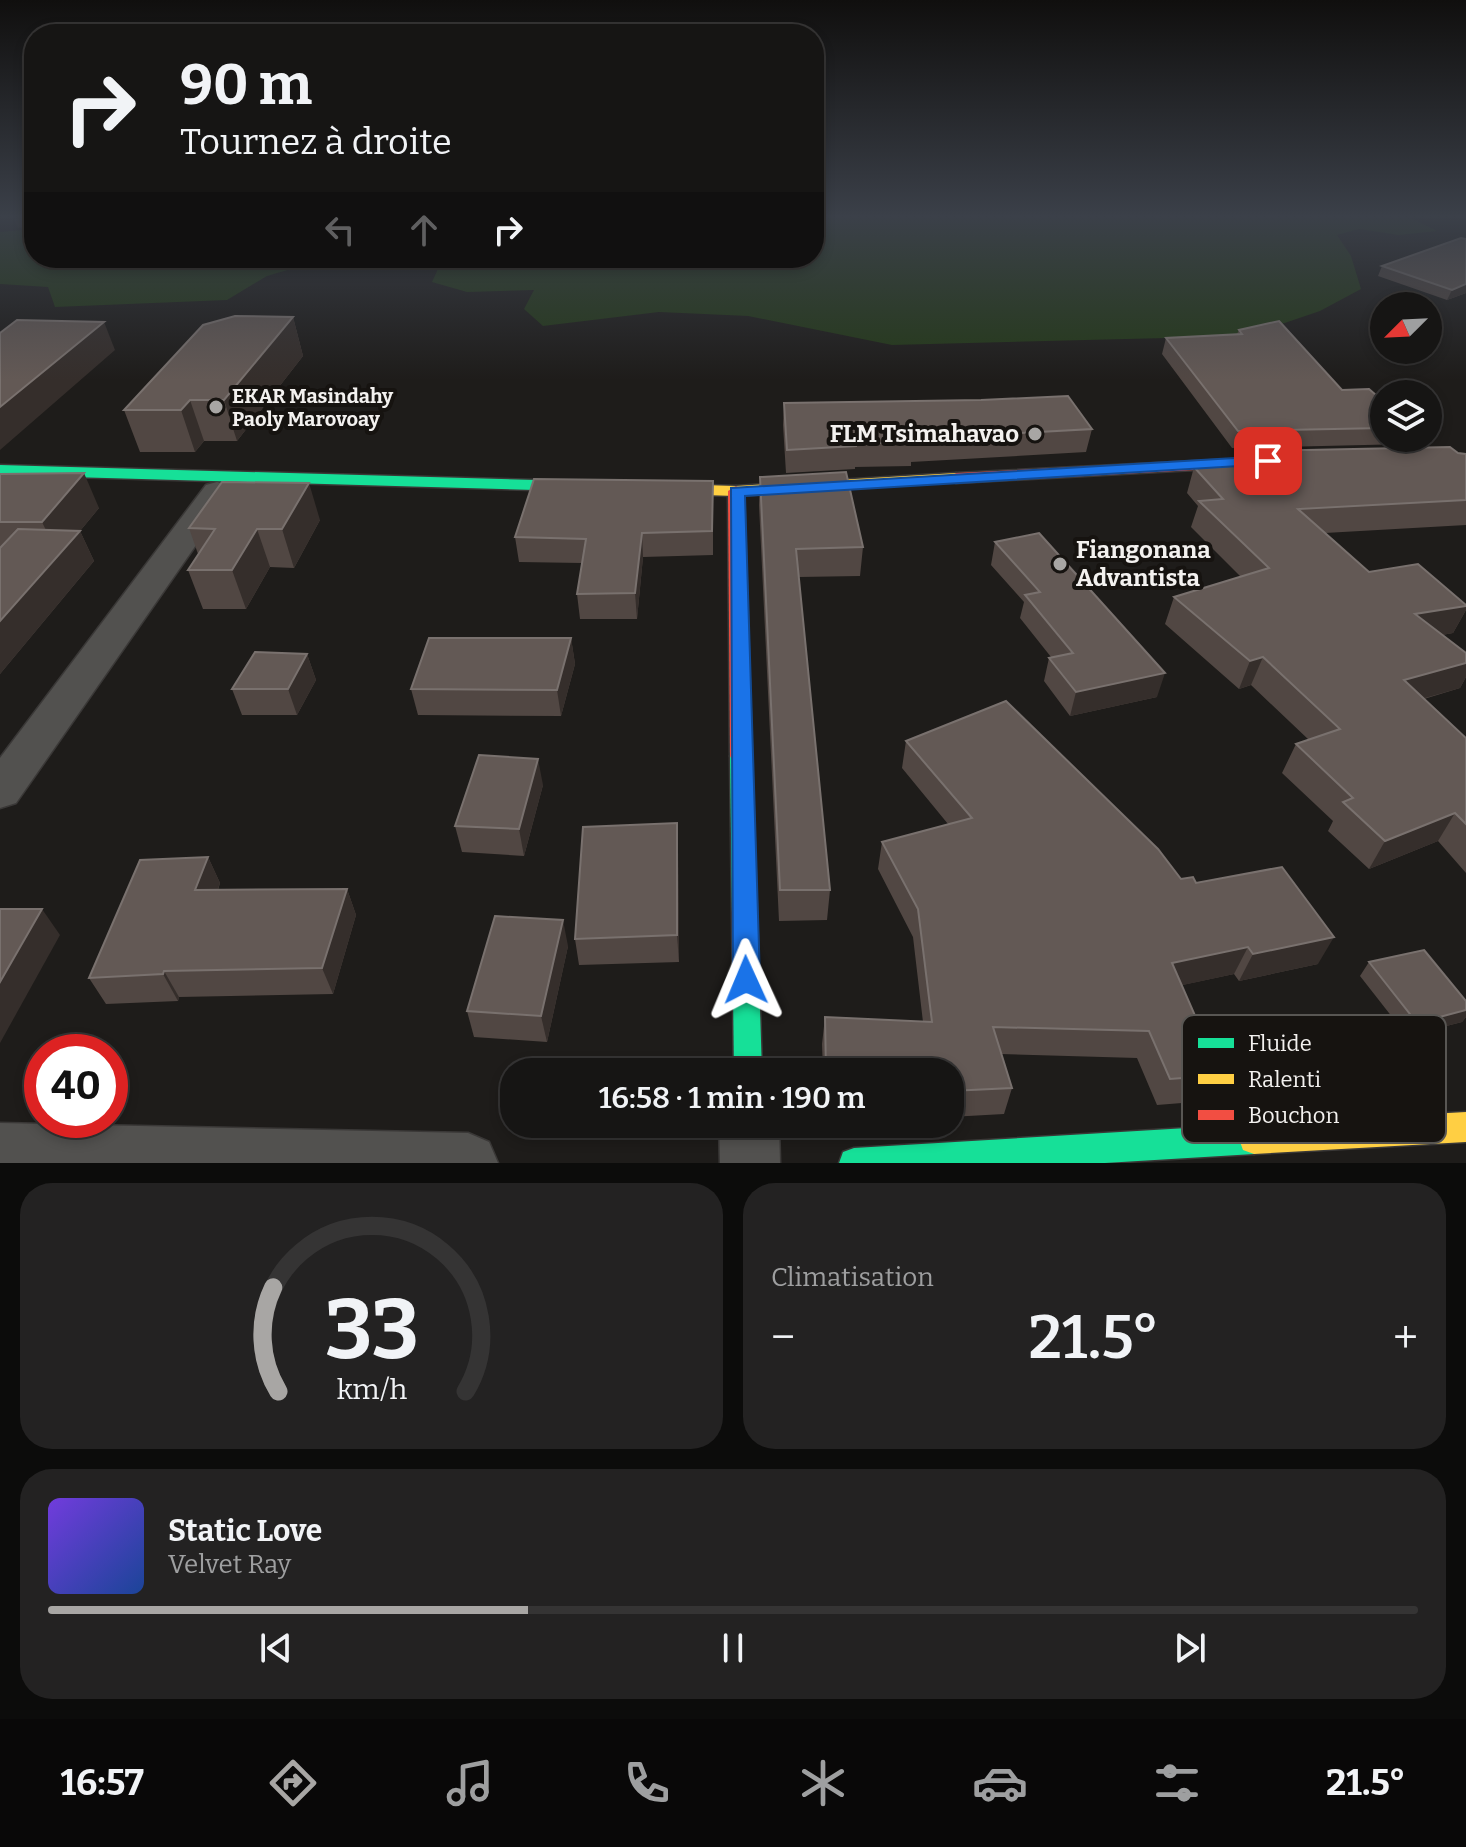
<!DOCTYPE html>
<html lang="fr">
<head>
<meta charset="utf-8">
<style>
  body { margin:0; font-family:Bitter,serif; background:#232222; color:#f1f3f6; height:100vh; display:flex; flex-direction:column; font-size:30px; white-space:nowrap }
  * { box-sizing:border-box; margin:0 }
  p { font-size:26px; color:#9e9fa0 }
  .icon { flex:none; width:44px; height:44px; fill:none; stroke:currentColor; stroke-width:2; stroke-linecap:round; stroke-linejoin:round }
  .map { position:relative; height:1163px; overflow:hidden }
  .drawer { display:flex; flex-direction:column; gap:20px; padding:20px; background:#0c0c0b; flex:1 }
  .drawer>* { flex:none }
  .guide { position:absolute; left:24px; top:24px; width:800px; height:244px; border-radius:32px; box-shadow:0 4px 12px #0003,0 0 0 2px #353434; background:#161514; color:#f1f3f6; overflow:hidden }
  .needle { width:52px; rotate:246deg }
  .controls { position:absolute; left:1370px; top:292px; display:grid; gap:16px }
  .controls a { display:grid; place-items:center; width:72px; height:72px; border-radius:50%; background:#161514; box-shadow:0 4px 12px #0003,0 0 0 2px #353434; font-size:40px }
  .speed { position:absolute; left:24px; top:1034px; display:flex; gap:16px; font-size:40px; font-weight:700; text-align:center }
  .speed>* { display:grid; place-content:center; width:104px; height:104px; border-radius:50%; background:#161514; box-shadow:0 4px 12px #0003,0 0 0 2px #353434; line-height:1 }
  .speed .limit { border:12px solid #d22; background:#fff; color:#111 }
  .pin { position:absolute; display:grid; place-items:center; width:68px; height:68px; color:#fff; margin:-34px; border-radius:16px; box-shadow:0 4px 12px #0006 }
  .me { position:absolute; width:88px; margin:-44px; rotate:359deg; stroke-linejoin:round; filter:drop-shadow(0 0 6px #0008) }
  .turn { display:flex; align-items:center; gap:28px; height:168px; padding:0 24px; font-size:36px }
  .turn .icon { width:104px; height:104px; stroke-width:2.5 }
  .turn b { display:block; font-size:56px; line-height:68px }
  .lanes { display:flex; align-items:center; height:76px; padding:0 24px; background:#0003; justify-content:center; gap:40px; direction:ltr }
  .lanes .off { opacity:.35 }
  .big { font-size:60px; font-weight:600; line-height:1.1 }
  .drawer .card { flex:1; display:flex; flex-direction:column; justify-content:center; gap:12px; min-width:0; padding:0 28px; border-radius:32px; background:#232222 }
  .drawer .dial { align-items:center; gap:0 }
  .dial svg { height:208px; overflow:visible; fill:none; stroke:#353434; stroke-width:7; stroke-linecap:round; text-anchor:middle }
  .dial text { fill:#f1f3f6; stroke:none }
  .song { display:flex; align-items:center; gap:24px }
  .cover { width:96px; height:96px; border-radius:12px; background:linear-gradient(135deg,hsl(260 70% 55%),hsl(220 70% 35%)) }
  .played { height:8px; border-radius:4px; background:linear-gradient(90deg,#a8a6a4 35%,#353434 35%) }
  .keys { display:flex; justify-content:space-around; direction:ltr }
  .heat { display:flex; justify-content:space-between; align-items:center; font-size:44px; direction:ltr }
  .drawer .tiles { flex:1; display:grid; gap:20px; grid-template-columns:1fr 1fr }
  .card:last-child { grid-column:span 2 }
  .trip { position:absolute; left:500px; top:1058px; width:464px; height:80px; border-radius:32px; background:#161514; box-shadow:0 4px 12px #0003,0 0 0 2px #353434; font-weight:600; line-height:80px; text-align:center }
  .tabs { display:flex; height:128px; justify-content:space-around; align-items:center; background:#090808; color:#9e9fa0 }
  .tabs .icon { width:56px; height:56px }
  .tabs .active { color:#a8a6a4 }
  .tabs b { font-size:36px; color:#f1f3f6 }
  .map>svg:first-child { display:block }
  .green { fill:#243918 }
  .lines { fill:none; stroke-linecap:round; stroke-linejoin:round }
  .street-casing { stroke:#3a3837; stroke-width:3 }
  .fast-casing { stroke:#3a3837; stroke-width:3 }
  .slow-casing { stroke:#3a3837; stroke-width:3 }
  .jam-casing { stroke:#3a3837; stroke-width:3 }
  .street { fill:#52514f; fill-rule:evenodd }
  .fast { fill:#16e098; fill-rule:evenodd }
  .slow { fill:#ffcf43; fill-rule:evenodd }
  .jam { fill:#f24e42; fill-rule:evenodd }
  .wall { fill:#514743 }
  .shaded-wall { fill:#352e2b }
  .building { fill:#635955; stroke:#79716e; stroke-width:2 }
  .route { fill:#1a73e8; stroke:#114b97; stroke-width:2 }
  .poi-dot { fill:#a8a6a4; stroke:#161310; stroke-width:3 }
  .labels { text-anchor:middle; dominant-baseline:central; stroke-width:8; stroke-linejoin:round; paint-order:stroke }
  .far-poi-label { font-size:20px; font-weight:bold; fill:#f3f1ef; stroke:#161310; text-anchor:start }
  .poi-label { font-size:24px; font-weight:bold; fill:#f3f1ef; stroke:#161310; text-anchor:end }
  .key { fill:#161310; stroke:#585653; stroke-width:2 }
  .key-label { font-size:22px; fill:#f3f1ef }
</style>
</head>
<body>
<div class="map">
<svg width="1466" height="1163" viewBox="0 0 1466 1163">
  <rect width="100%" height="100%" fill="#1e1c1a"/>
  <!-- green -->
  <g class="green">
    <path d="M814,217H1409L1437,231L1399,235L1359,229L1337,235L1351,256L1361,289L1320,311L1247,336L892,345L748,316L659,312L543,326L524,309L534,290L467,292L432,282L443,258H814Z"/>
    <path d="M34,229V258H328L267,276L227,300L55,307L48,287L0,284V232Z"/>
  </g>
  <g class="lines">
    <defs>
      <g id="street">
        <path d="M217,482L228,485L233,492L16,803L0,808V758L206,485Z"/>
        <path d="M0,1123L468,1133L489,1142L498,1163H0Z"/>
        <path d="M719,1124H779L780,1163H720Z"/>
      </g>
      <g id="fast">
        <path d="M0,465L572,481L580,486L572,491L0,475Z"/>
        <path d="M741,748L749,750L752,756L762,1072H734L730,756L733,750Z"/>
        <path d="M1254,1124L1265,1128L1269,1139L1265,1150L1254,1154L1105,1163H839L843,1152L854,1148Z"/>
      </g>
      <g id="slow">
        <path d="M956,473L964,478L962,481L736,496L572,491L564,486L572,481L736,486Z"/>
        <path d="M1466,1112V1142L1254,1154L1243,1150L1239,1139L1243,1128L1254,1124Z"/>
      </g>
      <g id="jam">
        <path d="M1316,455L1324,460L1321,463L956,483L948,478L956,473Z"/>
        <path d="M736,486L744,491L752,756L749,762L741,764L733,762L730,756L728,491Z"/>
      </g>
    </defs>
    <!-- street casing -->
    <use href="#street" class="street-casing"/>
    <!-- fast casing -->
    <use href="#fast" class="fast-casing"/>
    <!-- slow casing -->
    <use href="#slow" class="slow-casing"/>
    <!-- jam casing -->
    <use href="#jam" class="jam-casing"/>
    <!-- street -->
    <use href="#street" class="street"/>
    <!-- fast -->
    <use href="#fast" class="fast"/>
    <!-- slow -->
    <use href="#slow" class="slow"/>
    <!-- jam -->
    <use href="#jam" class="jam"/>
  </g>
  <!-- wall -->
  <g class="wall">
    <path d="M1382,266L1466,293L1447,300L1378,276Z"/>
    <path d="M293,317L303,356L237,441H204L195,452H140L124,410Z"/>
    <path d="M1239,330L1342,390L1384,402V438H1410L1407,444L1232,448L1162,354L1166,338L1237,334Z"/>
    <path d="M784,403L1092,429L1086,452L911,462V466L855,467V469L786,473L783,425Z"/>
    <path d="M1261,451L1466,454V525L1325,533L1369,572L1466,605V610L1453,633L1442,635L1466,653V677L1460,688L1424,699L1466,738V873L1438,841L1369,869L1328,831L1333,821L1282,773L1296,744L1309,740L1251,685L1239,689L1165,624L1174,597L1241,577L1191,527L1198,506L1187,493L1194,467L1257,463Z"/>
    <path d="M0,474L99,508L80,531L94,561L0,674Z"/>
    <path d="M760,477L863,547L860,576L799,577L830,890L827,920L779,921L759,505Z"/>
    <path d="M713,481V555L643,557L637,619H580L577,594L582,563L519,562L515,537Z"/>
    <path d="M320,520L294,568L270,567L246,609H203L188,570L198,554L189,528Z"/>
    <path d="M995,542L1157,697L1070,716L1044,681L1049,658L1051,657L1020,618L1024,602L991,565Z"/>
    <path d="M571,638L575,664L561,716L418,715L411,689Z"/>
    <path d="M307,654L316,680L297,715H242L232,689Z"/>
    <path d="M906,741L1181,879L1196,883L1318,964L1239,981L1234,974L1182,985L1221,1075L1207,1101L1157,1105L1137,1058L1001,1054L1012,1088L1004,1114L950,1117V1072H823L822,1044L825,1017L923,1022L913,937L878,869L882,842L948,824L902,768Z"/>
    <path d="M543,785L524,856L462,852L455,826Z"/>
    <path d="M678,850L679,962L579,965L575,939Z"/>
    <path d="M208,857L220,883L218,890L347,889L356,915L333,994L179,997L178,1001L106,1004L89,978Z"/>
    <path d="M568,946L547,1042L474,1037L467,1011Z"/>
    <path d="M1369,962L1466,1001V1017L1462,1022L1407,1036L1360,976Z"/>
  </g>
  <!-- shaded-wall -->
  <g class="shaded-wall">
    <path d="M22,217H34V225L18,228L14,219Z"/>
    <path d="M1466,284V293L1447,300L1452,290Z"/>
    <path d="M293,317L303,356L237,441L224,400Z"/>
    <path d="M104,322L115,350L0,450V407Z"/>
    <path d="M190,400L204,441L195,452L181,410Z"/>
    <path d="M84,473L99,508L80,531L94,561L0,674V621L58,555L42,522Z"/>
    <path d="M309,483L320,520L294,568L282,529Z"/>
    <path d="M257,529L270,567L246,609L232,570Z"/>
    <path d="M642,533L643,557L637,619L635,593Z"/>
    <path d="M1466,606V610L1453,633L1401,642L1415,614Z"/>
    <path d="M571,638L575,664L561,716L557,690Z"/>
    <path d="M307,654L316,680L297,715L288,689Z"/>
    <path d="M1263,657L1251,685L1239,689L1250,661Z"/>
    <path d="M1466,663V677L1460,688L1390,708L1404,680Z"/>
    <path d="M1165,673L1157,697L1070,716L1076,692Z"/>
    <path d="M538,759L543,785L524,856L519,829Z"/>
    <path d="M1455,813L1438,841L1369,869L1385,841Z"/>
    <path d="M677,823L678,850L679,962L677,935Z"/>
    <path d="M208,857L220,883L208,916L195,890Z"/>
    <path d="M347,889L356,915L333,994L322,968Z"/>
    <path d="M42,909L60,935L0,1043V982Z"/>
    <path d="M563,920L568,946L547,1042L541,1016Z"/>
    <path d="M1334,937L1318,964L1239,981L1253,954Z"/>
    <path d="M1248,947L1234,974L1160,990L1172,963Z"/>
    <path d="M164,971L179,997L178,1001L163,974Z"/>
    <path d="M1466,1010V1017L1462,1022L1407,1036L1417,1023Z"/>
  </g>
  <!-- building -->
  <g class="building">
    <path d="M1461,238L1466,239V284L1452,290L1382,266Z"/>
    <path d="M235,316L293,317L224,400H190L181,410H124L203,325Z"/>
    <path d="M17,320L104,322L0,407V333Z"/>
    <path d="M1279,321L1342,390L1369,389L1384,402V428L1238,431L1166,338L1242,334L1239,330Z"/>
    <path d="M1068,396L1092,429L913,439L914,443H856V446L787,450L784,403L981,400Z"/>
    <path d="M1450,447L1458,453L1466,454V500L1298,509L1369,572L1418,564L1466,605V606L1415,614L1466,653V663L1404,680L1466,738V824L1455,813L1385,841L1343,802L1353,798L1296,744L1340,729L1263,657L1250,661L1174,597L1269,568L1199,501L1223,499L1194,467L1270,462L1261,451Z"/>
    <path d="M846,472L863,547L796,549L830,890H780L760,477Z"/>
    <path d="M84,473L42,522H0V474Z"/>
    <path d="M534,479L713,481L712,531L642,533L635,593L577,594L586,539L515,537Z"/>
    <path d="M222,482L309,483L282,529H257L232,570H188L215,529L189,528Z"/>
    <path d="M18,529L80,531L0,621V548Z"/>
    <path d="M1039,533L1165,673L1076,692L1049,658L1073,653L1025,595L1040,592L995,542Z"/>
    <path d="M429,638H571L557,690L411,689Z"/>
    <path d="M255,652L307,654L288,689H232Z"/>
    <path d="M1006,701L1158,849L1181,879L1193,877L1196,883L1282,867L1334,937L1253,954L1248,947L1172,963L1221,1075L1170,1079L1149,1031L993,1027L1012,1088L950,1091V1072H826L825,1017L932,1022L918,909L882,842L972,818L906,741Z"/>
    <path d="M479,755L538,759L519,829L455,826Z"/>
    <path d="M677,823V935L575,939L583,827Z"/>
    <path d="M208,857L195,890L347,889L322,968L164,971L163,974L89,978L140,860Z"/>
    <path d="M0,909H42L0,982Z"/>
    <path d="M495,916L563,920L541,1016L467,1011Z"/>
    <path d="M1424,950L1466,1001V1010L1417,1023L1369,962Z"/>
  </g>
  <!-- sky -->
  <linearGradient id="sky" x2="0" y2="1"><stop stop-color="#100f0e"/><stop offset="0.57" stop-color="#3b4049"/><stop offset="1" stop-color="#3b4049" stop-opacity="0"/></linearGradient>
  <rect width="1466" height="380" fill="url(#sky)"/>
  <!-- route -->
  <path class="route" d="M1268,456L1276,461L1273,464L745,496L760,980L756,989L746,993L737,989L733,980L731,488Z"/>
  <!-- markers -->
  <g class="poi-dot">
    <circle cx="216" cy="407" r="8"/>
    <circle cx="1035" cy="434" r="8"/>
    <circle cx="1060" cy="564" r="8"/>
  </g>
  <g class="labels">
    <!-- far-poi labels -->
    <g class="far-poi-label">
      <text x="232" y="396">EKAR Masindahy<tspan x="232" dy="23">Paoly Marovoay</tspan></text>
    </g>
    <!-- poi labels -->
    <g class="poi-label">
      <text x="1019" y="434">FLM Tsimahavao</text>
      <text x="1076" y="550" text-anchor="start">Fiangonana<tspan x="1076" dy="28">Advantista</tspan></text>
    </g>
  </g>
  <!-- legend -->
  <rect x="1182" y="1015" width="264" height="128" rx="12" class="key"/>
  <rect x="1198" y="1038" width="36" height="10" fill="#16e098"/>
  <rect x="1198" y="1074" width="36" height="10" fill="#ffcf43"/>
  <rect x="1198" y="1110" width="36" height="10" fill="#f24e42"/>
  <g class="key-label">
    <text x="1248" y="1051">Fluide</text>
    <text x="1248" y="1087">Ralenti</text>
    <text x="1248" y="1123">Bouchon</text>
  </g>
</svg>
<div class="controls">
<a><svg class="needle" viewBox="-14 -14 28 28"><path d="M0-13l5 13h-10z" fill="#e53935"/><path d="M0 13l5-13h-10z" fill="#9e9fa0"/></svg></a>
<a><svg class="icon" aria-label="layers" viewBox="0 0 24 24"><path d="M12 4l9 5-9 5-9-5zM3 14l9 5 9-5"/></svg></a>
</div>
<div class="speed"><div class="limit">40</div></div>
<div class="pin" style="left:1268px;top:461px;background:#d93025"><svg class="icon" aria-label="arrive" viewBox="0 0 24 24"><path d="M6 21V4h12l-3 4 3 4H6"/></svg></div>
<svg class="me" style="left:746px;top:980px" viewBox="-20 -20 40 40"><path d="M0-17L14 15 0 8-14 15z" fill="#1a73e8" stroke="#fff" stroke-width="4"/></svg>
<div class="trip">16:58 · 1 min · 190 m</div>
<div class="guide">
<div class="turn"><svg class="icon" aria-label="right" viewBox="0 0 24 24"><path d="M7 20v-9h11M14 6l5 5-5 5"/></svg><div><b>90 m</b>Tournez à droite</div></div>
<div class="lanes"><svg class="icon off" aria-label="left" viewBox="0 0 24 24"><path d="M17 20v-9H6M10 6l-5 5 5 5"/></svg><svg class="icon off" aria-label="ahead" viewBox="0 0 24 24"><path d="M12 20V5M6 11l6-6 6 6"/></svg><svg class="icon" aria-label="right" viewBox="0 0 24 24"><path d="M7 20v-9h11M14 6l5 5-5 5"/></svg></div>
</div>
</div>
<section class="drawer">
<div class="tiles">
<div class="card dial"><svg viewBox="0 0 100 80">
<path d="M14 69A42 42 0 1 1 86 69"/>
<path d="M14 69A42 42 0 0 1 12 29" stroke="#a8a6a4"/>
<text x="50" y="56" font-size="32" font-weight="700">33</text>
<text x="50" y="72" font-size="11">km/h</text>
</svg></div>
<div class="card"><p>Climatisation</p>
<div class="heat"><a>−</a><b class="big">21.5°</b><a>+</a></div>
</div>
<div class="card">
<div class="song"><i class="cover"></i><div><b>Static Love</b><p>Velvet Ray</p></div></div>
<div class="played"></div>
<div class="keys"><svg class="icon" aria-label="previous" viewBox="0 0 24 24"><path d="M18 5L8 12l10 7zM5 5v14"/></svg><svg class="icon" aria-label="pause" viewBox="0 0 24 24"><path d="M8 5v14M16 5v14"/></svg><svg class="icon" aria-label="next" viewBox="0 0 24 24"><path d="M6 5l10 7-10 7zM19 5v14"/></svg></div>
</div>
</div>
</section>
<nav class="tabs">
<b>16:57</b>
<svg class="icon active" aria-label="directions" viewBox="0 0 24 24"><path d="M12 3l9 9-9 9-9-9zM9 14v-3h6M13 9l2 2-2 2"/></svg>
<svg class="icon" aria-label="music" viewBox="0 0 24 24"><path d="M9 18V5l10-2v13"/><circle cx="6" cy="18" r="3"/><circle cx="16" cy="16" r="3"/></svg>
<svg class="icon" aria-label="phone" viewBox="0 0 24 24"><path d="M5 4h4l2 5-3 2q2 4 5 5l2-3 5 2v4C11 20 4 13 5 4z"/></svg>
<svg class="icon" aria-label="climate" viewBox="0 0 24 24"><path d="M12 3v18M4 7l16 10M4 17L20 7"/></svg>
<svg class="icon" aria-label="car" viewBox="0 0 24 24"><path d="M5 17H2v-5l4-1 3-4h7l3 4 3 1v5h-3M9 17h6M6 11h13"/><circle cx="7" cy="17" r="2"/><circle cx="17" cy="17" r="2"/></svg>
<svg class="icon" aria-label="filters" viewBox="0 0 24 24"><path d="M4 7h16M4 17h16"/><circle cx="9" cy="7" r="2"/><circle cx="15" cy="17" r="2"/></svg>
<b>21.5°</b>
</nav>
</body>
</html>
